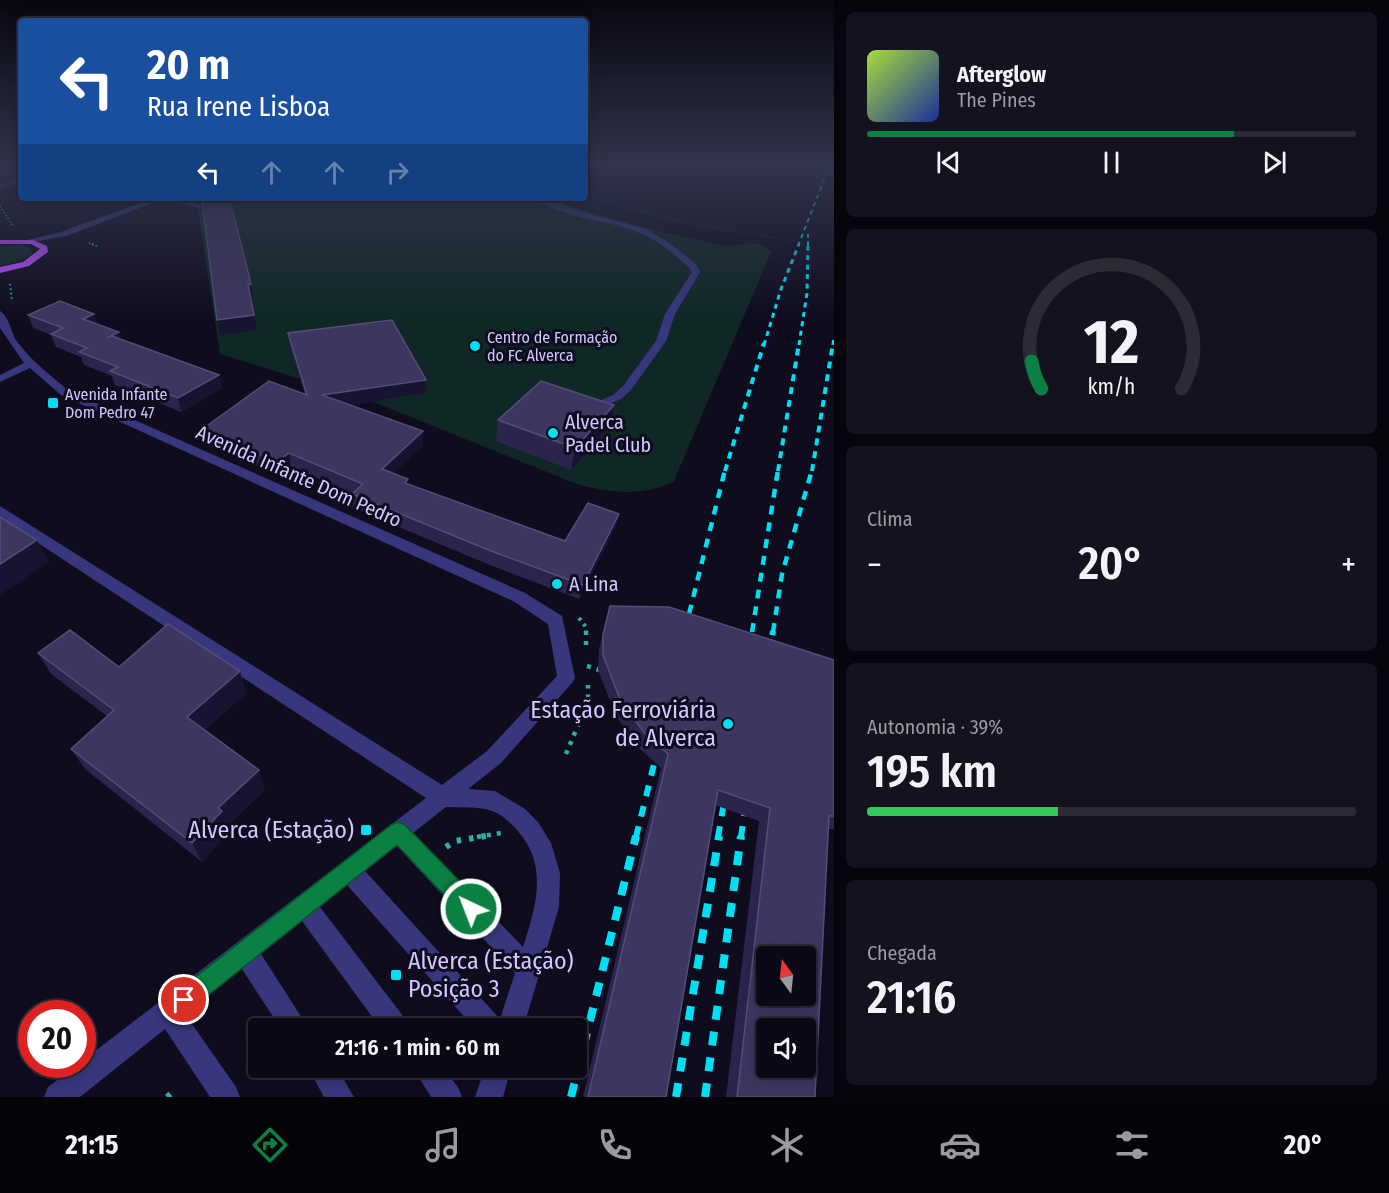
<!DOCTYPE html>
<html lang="pt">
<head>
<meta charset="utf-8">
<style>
  body { margin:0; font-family:"Fira Sans Condensed",sans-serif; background:#14121f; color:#f1f3f6; height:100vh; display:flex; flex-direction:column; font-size:22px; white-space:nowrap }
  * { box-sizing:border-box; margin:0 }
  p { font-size:20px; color:#9a9aa1 }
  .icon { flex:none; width:33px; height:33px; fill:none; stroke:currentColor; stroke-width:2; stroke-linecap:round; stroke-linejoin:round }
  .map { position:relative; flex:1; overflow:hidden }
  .details { display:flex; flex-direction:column; gap:12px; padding:12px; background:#06050c; width:555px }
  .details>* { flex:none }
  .top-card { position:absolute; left:18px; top:18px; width:570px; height:183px; border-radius:6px; box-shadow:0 3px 15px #0003,0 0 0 2px #2b2a35; background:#1a4fa0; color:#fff; overflow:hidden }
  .needle { width:39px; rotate:345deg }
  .controls { position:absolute; left:756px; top:946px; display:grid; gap:12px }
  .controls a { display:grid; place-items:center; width:60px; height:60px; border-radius:6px; background:#0b0916; box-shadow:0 3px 15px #0003,0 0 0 2px #2b2a35; font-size:30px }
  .speed { position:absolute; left:18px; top:1000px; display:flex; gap:12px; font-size:30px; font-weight:700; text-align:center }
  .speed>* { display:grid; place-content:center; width:78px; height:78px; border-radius:50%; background:#0b0916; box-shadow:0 3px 15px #0003,0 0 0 2px #2b2a35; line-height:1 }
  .speed .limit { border:9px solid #d22; background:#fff; color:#111 }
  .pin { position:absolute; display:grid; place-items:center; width:51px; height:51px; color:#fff; margin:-26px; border:3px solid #fff; border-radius:50%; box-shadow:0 2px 6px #0007 }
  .me { position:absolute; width:66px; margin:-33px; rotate:317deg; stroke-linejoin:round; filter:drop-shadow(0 0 4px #0008) }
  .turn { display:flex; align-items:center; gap:21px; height:126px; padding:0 30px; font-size:27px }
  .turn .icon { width:78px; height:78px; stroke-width:2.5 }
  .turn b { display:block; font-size:42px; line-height:51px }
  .lanes { display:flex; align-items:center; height:57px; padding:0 30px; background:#0003; justify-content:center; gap:30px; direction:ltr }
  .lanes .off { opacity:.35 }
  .big { font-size:45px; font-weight:600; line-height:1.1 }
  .details .card { flex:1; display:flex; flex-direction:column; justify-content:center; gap:9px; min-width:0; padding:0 21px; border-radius:9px; background:#14121f }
  .details .dial { align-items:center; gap:0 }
  .dial svg { height:156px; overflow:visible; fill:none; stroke:#2b2a35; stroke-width:7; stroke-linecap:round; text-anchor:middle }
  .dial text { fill:#f1f3f6; stroke:none }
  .song { display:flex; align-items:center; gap:18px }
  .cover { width:72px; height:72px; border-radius:9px; background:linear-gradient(135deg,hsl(80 70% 55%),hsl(230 70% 35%)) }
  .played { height:6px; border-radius:3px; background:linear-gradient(90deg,#0b8043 75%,#2b2a35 75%) }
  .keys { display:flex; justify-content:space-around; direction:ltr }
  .heat { display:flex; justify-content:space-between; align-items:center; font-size:33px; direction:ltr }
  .charge { height:9px; border-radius:4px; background:linear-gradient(90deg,#34c759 39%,#2b2a35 0) }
  .trip { position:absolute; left:248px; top:1018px; width:339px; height:60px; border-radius:6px; background:#0b0916; box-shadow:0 3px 15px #0003,0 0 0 2px #2b2a35; font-weight:600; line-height:60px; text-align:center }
  .tabs { display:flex; height:96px; justify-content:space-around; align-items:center; background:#040409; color:#9a9aa1 }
  .tabs .icon { width:42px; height:42px }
  .tabs .current { color:#0b8043 }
  .tabs b { font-size:27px; color:#f1f3f6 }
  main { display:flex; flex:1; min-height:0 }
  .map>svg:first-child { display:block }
  .green { fill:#0f2826 }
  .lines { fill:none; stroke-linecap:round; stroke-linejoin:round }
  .stream { fill:#091b3a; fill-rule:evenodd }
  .path-far4 { stroke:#2dafa5; stroke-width:1.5; stroke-dasharray:1.5 2; stroke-linecap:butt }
  .path-far3 { stroke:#2dafa5; stroke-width:2; stroke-dasharray:1.5 3; stroke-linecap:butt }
  .path-far2 { stroke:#2dafa5; stroke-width:4; stroke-dasharray:3 4.5; stroke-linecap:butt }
  .path-far1 { stroke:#2dafa5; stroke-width:4.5; stroke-dasharray:4 6; stroke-linecap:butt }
  .path { stroke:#2dafa5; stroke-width:6; stroke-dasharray:4.5 8; stroke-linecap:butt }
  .minor { fill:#38377d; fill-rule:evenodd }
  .major { fill:#ba50ff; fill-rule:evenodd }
  .rail-far5 { stroke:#00dff3; stroke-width:2; stroke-dasharray:4.5 4; stroke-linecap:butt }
  .rail-far4 { stroke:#00dff3; stroke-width:3; stroke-dasharray:5 4.5; stroke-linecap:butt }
  .rail-far3 { stroke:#00dff3; stroke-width:4; stroke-dasharray:7 6; stroke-linecap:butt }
  .rail-far2 { stroke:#00dff3; stroke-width:4.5; stroke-dasharray:9 8; stroke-linecap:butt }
  .rail-far1 { stroke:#00dff3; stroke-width:6; stroke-dasharray:11 10; stroke-linecap:butt }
  .rail { stroke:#00dff3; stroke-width:8; stroke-dasharray:14 12; stroke-linecap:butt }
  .wall { fill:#2b244c }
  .shaded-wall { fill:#191332 }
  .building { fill:#3d3660; stroke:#544d79; stroke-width:1.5; fill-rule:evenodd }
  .route { fill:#0b8043; stroke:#07532c; stroke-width:1.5 }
  .poi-dot { fill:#00dff3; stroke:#0f0c1e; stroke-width:2 }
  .labels { text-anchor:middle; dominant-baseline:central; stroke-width:6; stroke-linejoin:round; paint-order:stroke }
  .far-poi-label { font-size:16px; fill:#cec8ff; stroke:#0f0c1e; text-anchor:start }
  .poi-label { font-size:20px; fill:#cec8ff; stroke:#0f0c1e; text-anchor:start }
  .street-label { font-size:20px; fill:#cec8ff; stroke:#0f0c1e }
  .near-poi-label { font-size:24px; fill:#cec8ff; stroke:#0f0c1e; text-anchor:end }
</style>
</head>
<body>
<main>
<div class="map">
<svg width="834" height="1097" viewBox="0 0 834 1097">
  <rect width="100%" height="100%" fill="#0f0c1e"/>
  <!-- green -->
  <g class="green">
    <path d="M240,198H547C604,218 661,232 720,245C740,249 755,234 771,252L674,481C643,497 610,493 577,484L366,399L220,354L198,210L225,207Z"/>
    <path d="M21,245L31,249L32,254L23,260L0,266V246Z"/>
  </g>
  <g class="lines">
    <!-- stream -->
    <path class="stream" d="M585,193L672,219L793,240L791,241L671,221L585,195Z"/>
    <!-- path-far4 -->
    <g class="path-far4">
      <path d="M0,206L12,225"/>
      <path d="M89,243L96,246"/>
    </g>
    <!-- path-far3 -->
    <g class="path-far3">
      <path d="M92,244L97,246"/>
      <path d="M10,284L12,301"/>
    </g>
    <!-- path-far2 -->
    <path class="path-far2" d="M579,618L586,627V632"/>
    <!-- path-far1 -->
    <g class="path-far1">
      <path d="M586,631V650"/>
      <path d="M587,666L603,671"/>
      <path d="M566,754L588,701V685"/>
      <path d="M477,837L501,833"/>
    </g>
    <!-- path -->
    <g class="path">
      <path d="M446,847L455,841L486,836"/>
      <path d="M167,1097L174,1091"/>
    </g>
    <!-- minor -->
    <g class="minor">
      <path d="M21,179V183L0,188V184Z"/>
      <path d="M154,198H176L203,206L199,208L164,199L66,236L27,243L23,241L61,232Z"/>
      <path d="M216,198H395C380,206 356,200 340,200C299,202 259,203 219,201Z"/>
      <path d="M533,198H544L582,212L646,229L668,242L696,264L700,272L675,314L666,341L631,390L621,399L590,412H582L580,409L613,395L623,386L656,341L665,314L692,272L689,267C674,255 658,240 640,233C606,219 564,219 533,198Z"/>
      <path d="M0,311C8,315 11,331 16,340C30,360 50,375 69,391L525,593L562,616L575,678L572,683L501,763L468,789L495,791L525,809L538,822L551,843L560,873L559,907L523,1029H475L347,885L320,907L406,1020L410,1029H381L302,921L261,954L309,1029H281L242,969L185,1014L236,1087L240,1097H210L165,1029L80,1097H44L48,1087L77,1065H82V1061L426,798L0,518V506L442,785L487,751L557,676L548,624L513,601L61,395L30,368L0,382V375L24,363L0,328ZM446,807C460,808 479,806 492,811C501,814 511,823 517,830C549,865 536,907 523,947L413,833ZM397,846L515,973L500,1019L365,871Z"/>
      <path d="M308,1068H337L354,1097H324Z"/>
      <path d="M413,1068H443L458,1087L462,1097H431Z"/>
      <path d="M485,1068H511L503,1097H475Z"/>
    </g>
    <!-- major -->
    <path class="major" d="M0,240H33L47,246L48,252L29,266L0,273V267L23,262L40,249L31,244H0Z"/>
    <!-- rail-far5 -->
    <g class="rail-far5">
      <path d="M798,246L829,167"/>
      <path d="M808,246V234"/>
    </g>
    <!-- rail-far4 -->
    <g class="rail-far4">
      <path d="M764,345L781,289L799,244"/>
      <path d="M799,345L807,293L808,244"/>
      <path d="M833,345L834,336"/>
    </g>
    <!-- rail-far3 -->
    <g class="rail-far3">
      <path d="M725,471L764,343"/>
      <path d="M778,471L799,343"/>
      <path d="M812,471L833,343"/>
    </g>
    <!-- rail-far2 -->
    <g class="rail-far2">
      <path d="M685,630L725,470"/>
      <path d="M752,632L778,470"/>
      <path d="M773,632L782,574L812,470"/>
    </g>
    <!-- rail-far1 -->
    <g class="rail-far1">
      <path d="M749,649L752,631"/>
      <path d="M769,656L773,631"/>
      <path d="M636,837L659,744"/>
      <path d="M718,837L726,791"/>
      <path d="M741,837L746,801"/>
    </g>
    <!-- rail -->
    <g class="rail">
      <path d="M571,1097L636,836"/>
      <path d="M676,1097L719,836"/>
      <path d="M705,1097L741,836"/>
    </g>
  </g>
  <!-- wall -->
  <g class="wall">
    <path d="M28,315L98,325L121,339L222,388L181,412L115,385L112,376L84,365L81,357L56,347L51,335L33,328Z"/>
    <path d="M288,333L426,380V393L350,405L423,445L393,473L408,484L565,541L619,514L615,528L579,599L490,565L353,508L352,493L291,467L280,476L205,443L201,430L305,394L290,345Z"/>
    <path d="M614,405L610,426L571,470L496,441L498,420Z"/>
    <path d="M610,606L834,660V829H828L815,1097H726L759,821L715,805L666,1097H583L661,768L640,749L616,716L598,670L599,649Z"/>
    <path d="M38,653L119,667L240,671L246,693L205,730L265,790L228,825L230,830L202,862L85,769L71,749L107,716L51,674Z"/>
  </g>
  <!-- shaded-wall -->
  <g class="shaded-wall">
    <path d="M251,284L254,299H250L248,285Z"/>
    <path d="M94,314L99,326L83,319Z"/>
    <path d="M254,315L257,330L220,335L217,320Z"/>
    <path d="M119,332L123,345L107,338Z"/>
    <path d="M219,375L222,388L181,412L178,398Z"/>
    <path d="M426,380V393L324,409L322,395Z"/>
    <path d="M614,405L610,426L571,470L575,448Z"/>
    <path d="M423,431V445L383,483L382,469Z"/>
    <path d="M289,453L291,467L280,476L277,462Z"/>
    <path d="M619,514L615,528L579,599L583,585Z"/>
    <path d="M37,540L49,562L0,595V564Z"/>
    <path d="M240,671L246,693L196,738L187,717Z"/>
    <path d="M259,770L265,790L228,825L230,830L202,862L192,843L218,808Z"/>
  </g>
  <!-- building -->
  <g class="building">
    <path d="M230,200L251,284L248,285L254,315L217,320L202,203Z"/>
    <path d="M60,301L94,314L83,319L119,332L107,338L112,336L219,375L178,398L110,371L118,367L79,352L87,348L51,334L63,328L28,315Z"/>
    <path d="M392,320L426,380L322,395L423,431L382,469L408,479L405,483L565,541L588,503L619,514L583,585L491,551L352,494L363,484L289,453L277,462L201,430L269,381L307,395L288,333Z"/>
    <path d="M541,381L614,405L575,448L498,420Z"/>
    <path d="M0,517L37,540L0,564Z"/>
    <path d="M610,606L669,607L834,660V816H829L815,1097H737L770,808L718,790L666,1097H588L668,754L646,735L621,702L603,655V634ZM766,957H806V996H766ZM766,1029H806V1068H766Z"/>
    <path d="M168,624L240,671L187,717L259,770L218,808L222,811L192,843L71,749L114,710L38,653L70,630L119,667Z"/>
  </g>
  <!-- sky -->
  <linearGradient id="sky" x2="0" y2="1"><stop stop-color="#080710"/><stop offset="0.52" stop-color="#31344c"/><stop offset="1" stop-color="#31344c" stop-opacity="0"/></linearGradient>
  <rect width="834" height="320" fill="url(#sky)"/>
  <!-- route -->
  <path class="route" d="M398,822L405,825L479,901L482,909L479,916L471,919L464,916L397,845L192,1008L184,1011L176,1008L172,1000L176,992L391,825Z"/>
  <!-- markers -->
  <g class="poi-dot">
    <circle cx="475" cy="346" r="6"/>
    <rect x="47" y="397" width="12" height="12" rx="3"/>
    <circle cx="553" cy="433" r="6"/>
    <circle cx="557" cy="584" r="6"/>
    <circle cx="728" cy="724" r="6"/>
    <rect x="360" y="824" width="12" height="12" rx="3"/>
    <rect x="390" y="969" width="12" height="12" rx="3"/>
  </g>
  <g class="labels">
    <!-- far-poi labels -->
    <g class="far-poi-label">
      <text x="487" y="337">Centro de Formação<tspan x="487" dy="18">do FC Alverca</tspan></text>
      <text x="65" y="394">Avenida Infante<tspan x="65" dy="18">Dom Pedro 47</tspan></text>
    </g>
    <!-- poi labels -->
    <g class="poi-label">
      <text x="565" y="422">Alverca<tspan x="565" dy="23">Padel Club</tspan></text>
      <text x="569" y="584">A Lina</text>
    </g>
    <!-- street labels -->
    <g class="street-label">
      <text transform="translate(299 476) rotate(24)">Avenida Infante Dom Pedro</text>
    </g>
    <!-- near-poi labels -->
    <g class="near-poi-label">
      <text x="716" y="710">Estação Ferroviária<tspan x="716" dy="28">de Alverca</tspan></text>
      <text x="354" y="830">Alverca (Estação)</text>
      <text x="408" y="961" text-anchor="start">Alverca (Estação)<tspan x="408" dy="28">Posição 3</tspan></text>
    </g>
  </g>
</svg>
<div class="controls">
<a><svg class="needle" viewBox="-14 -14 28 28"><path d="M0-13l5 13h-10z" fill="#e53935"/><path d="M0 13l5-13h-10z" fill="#9a9aa1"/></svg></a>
<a><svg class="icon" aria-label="sound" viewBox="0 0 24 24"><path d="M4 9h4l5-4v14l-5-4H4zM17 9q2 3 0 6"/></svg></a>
</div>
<div class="speed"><div class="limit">20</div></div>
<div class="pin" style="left:184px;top:1000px;background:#d93025"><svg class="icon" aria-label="arrive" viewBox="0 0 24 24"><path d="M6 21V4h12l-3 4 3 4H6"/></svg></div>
<svg class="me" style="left:471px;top:909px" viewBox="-20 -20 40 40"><circle r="17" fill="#0b8043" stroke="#fff" stroke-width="3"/><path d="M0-11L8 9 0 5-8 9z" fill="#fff"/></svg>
<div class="trip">21:16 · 1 min · 60 m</div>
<div class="top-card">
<div class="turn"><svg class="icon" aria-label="left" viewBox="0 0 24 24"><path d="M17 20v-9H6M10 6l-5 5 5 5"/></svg><div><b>20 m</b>Rua Irene Lisboa</div></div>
<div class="lanes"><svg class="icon" aria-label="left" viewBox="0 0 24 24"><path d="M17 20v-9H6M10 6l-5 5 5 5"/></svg><svg class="icon off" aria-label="ahead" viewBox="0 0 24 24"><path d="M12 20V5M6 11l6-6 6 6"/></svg><svg class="icon off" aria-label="ahead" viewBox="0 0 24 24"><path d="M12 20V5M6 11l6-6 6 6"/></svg><svg class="icon off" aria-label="right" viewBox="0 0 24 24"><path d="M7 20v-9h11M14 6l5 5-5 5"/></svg></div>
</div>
</div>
<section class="details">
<div class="card">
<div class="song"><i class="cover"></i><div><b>Afterglow</b><p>The Pines</p></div></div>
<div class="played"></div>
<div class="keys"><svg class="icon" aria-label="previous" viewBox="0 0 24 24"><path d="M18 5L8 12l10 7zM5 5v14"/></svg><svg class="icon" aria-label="pause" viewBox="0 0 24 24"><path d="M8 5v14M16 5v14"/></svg><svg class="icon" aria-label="next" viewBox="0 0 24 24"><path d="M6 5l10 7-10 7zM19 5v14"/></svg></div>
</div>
<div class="card dial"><svg viewBox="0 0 100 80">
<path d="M14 69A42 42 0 1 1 86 69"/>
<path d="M14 69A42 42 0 0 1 9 55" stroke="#0b8043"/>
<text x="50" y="56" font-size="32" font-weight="700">12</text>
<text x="50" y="72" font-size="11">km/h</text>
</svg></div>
<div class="card"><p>Clima</p>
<div class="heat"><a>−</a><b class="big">20°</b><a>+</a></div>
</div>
<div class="card"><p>Autonomia · 39%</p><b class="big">195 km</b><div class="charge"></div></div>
<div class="card"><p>Chegada</p><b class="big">21:16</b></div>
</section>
</main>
<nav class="tabs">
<b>21:15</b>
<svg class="icon current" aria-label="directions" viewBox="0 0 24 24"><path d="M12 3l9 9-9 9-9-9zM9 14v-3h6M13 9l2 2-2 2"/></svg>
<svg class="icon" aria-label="music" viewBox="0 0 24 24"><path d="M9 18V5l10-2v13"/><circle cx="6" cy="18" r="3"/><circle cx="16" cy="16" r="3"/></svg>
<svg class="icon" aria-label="phone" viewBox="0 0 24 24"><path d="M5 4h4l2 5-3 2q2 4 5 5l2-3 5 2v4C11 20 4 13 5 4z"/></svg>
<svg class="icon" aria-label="climate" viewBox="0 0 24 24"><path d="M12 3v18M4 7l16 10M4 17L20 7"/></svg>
<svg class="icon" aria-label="car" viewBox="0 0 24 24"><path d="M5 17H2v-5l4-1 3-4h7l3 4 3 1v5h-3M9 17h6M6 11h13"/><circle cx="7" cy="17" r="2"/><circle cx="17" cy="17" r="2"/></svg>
<svg class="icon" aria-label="filters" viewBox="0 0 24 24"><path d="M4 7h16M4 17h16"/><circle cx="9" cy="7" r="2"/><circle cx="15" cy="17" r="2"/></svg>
<b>20°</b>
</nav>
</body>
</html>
